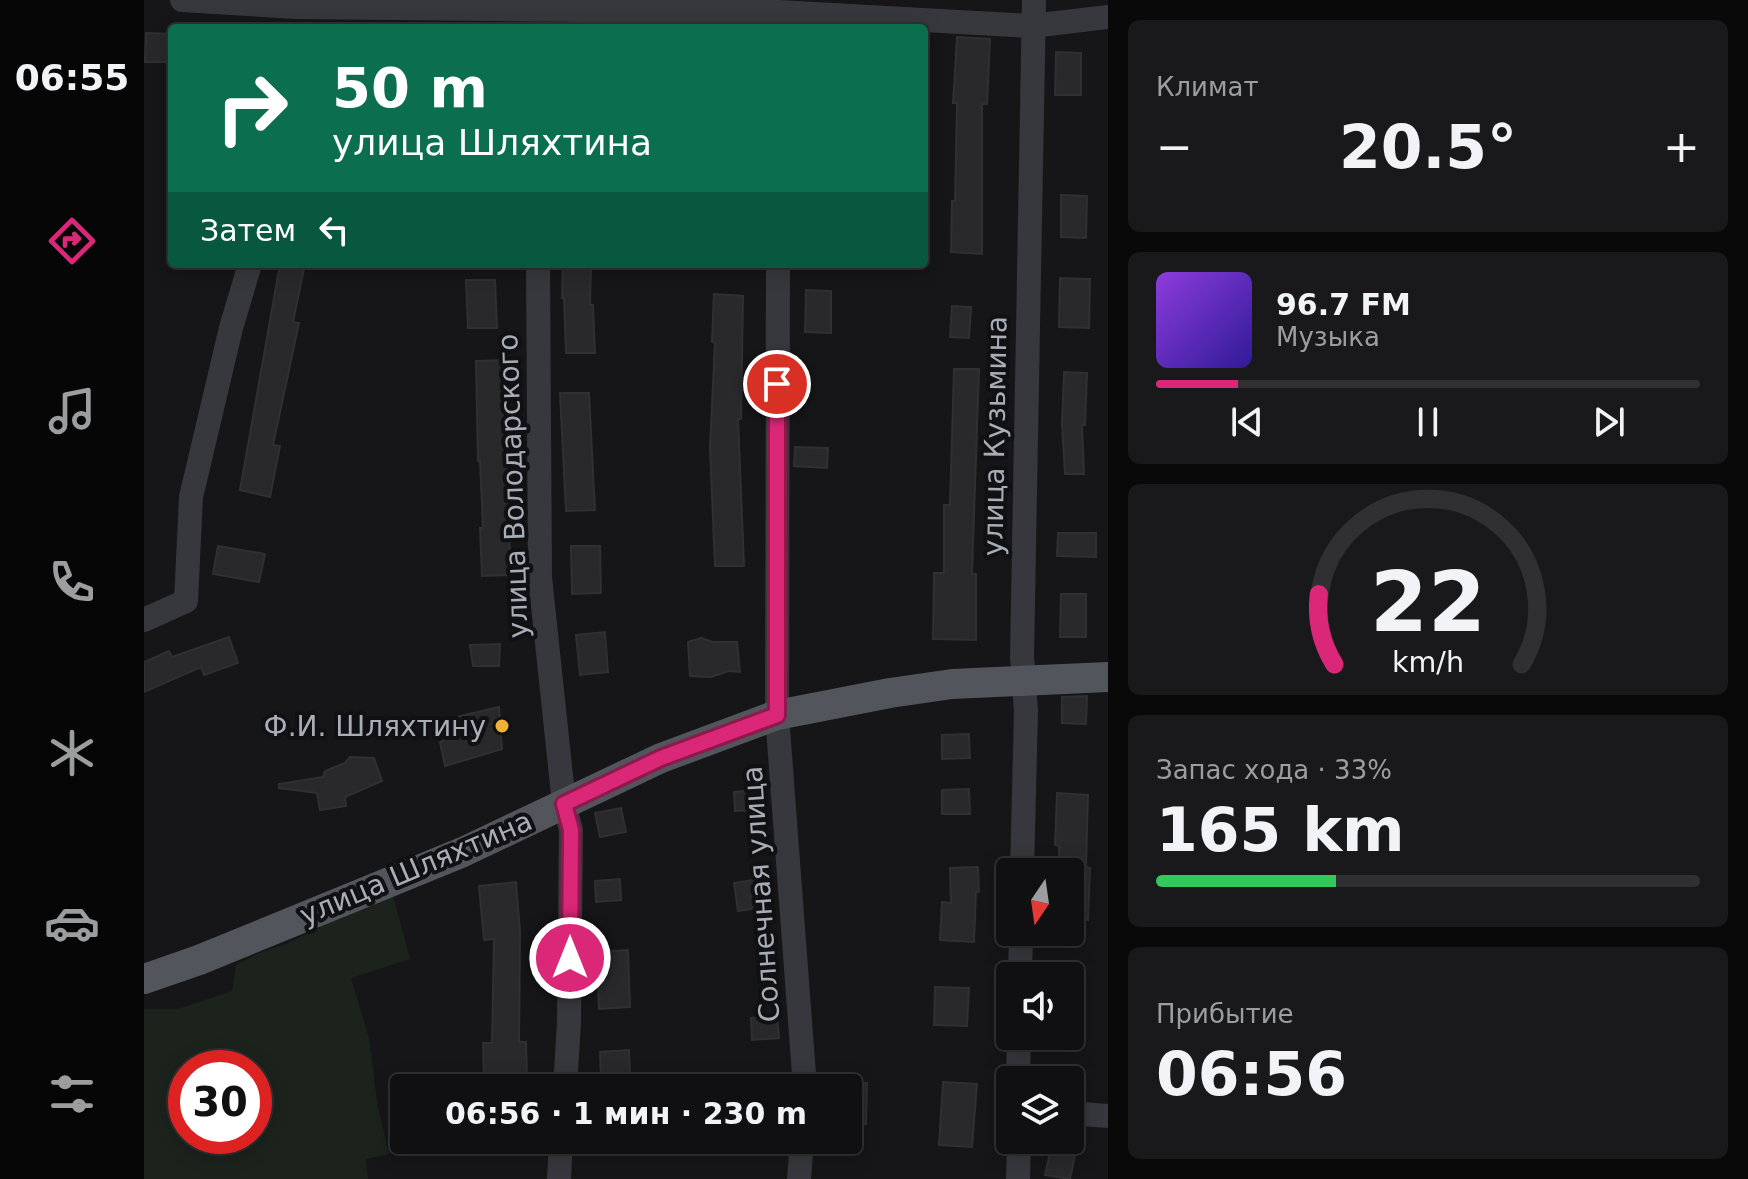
<!DOCTYPE html>
<html lang="ru">
<head>
<meta charset="utf-8">
<style>
  body { margin:0; font-family:"DejaVu Sans",sans-serif; background:#19191b; color:#f1f3f6; height:100vh; display:flex; flex-direction:column; font-size:30px; white-space:nowrap }
  * { box-sizing:border-box; margin:0 }
  p { font-size:26px; color:#9c9d9f }
  .icon { flex:none; width:44px; height:44px; fill:none; stroke:currentColor; stroke-width:2; stroke-linecap:round; stroke-linejoin:round }
  .map { position:relative; flex:1; overflow:hidden }
  .details { display:flex; flex-direction:column; gap:20px; padding:20px; background:#09090a; width:640px }
  .details>* { flex:none }
  .hud { position:absolute; left:24px; top:24px; width:760px; height:244px; border-radius:8px; box-shadow:0 4px 20px #0003,0 0 0 2px #303032; background:#0b6e4f; color:#fff; overflow:hidden }
  .needle { width:52px; rotate:193deg }
  .fabs { position:absolute; left:852px; top:858px; display:grid; gap:16px }
  .fabs a { display:grid; place-items:center; width:88px; height:88px; border-radius:8px; background:#101012; box-shadow:0 4px 20px #0003,0 0 0 2px #303032; font-size:40px }
  .speed { position:absolute; left:24px; top:1050px; display:flex; gap:16px; font-size:40px; font-weight:700; text-align:center }
  .speed>* { display:grid; place-content:center; width:104px; height:104px; border-radius:50%; background:#101012; box-shadow:0 4px 20px #0003,0 0 0 2px #303032; line-height:1 }
  .speed .limit { border:12px solid #d22; background:#fff; color:#111 }
  .pin { position:absolute; display:grid; place-items:center; width:68px; height:68px; color:#fff; margin:-34px; border:4px solid #fff; border-radius:50%; box-shadow:0 2px 8px #0007 }
  .me { position:absolute; width:88px; margin:-44px; rotate:0deg; stroke-linejoin:round; filter:drop-shadow(0 0 6px #0008) }
  .turn { display:flex; align-items:center; gap:28px; height:168px; padding:0 32px; font-size:36px }
  .turn .icon { width:104px; height:104px; stroke-width:2.5 }
  .turn b { display:block; font-size:56px; line-height:68px }
  .then { display:flex; align-items:center; height:76px; padding:0 32px; background:#0003; gap:16px; font-size:30px }
  .big { font-size:60px; font-weight:700; line-height:1.1 }
  .details .widget { flex:1; display:flex; flex-direction:column; justify-content:center; gap:12px; min-width:0; padding:0 28px; border-radius:12px; background:#19191b }
  .details .dial { align-items:center; gap:0 }
  .dial svg { height:208px; overflow:visible; fill:none; stroke:#303032; stroke-width:7; stroke-linecap:round; text-anchor:middle }
  .dial text { fill:#f1f3f6; stroke:none }
  .song { display:flex; align-items:center; gap:24px }
  .cover { width:96px; height:96px; border-radius:12px; background:linear-gradient(135deg,hsl(270 70% 55%),hsl(250 70% 35%)) }
  .played { height:8px; border-radius:4px; background:linear-gradient(90deg,#db2777 15%,#303032 15%) }
  .keys { display:flex; justify-content:space-around; direction:ltr }
  .heat { display:flex; justify-content:space-between; align-items:center; font-size:44px; direction:ltr }
  .charge { height:12px; border-radius:6px; background:linear-gradient(90deg,#34c759 33%,#303032 0) }
  .trip { position:absolute; left:246px; top:1074px; width:472px; height:80px; border-radius:8px; background:#101012; box-shadow:0 4px 20px #0003,0 0 0 2px #303032; font-weight:700; line-height:80px; text-align:center }
  main { display:flex; flex:1; min-height:0 }
  .menu { display:flex; flex-direction:column; width:144px; justify-content:space-around; align-items:center; background:#060607; color:#9c9d9f }
  .menu .icon { width:56px; height:56px }
  .menu .selected { color:#db2777 }
  .menu b { font-size:36px; color:#f1f3f6 }
  .map>svg:first-child { display:block }
  .green { fill:#1c231d; fill-rule:evenodd }
  .building { fill:#29292c; stroke:#303034; stroke-width:2 }
  .lines { fill:none; stroke-linecap:round; stroke-linejoin:round }
  .minor { stroke:#37383d; stroke-width:24 }
  .major { stroke:#53555c; stroke-width:30 }
  .route-casing { stroke:#8e194d; stroke-width:20 }
  .route { stroke:#db2777; stroke-width:14 }
  .poi-dot { fill:#f2b134; stroke:#111113; stroke-width:3 }
  .labels { text-anchor:middle; dominant-baseline:central; stroke-width:8; stroke-linejoin:round; paint-order:stroke }
  .street-label { font-size:28px; fill:#a8adb8; stroke:#111113 }
  .poi-label { font-size:28px; fill:#a8adb8; stroke:#111113; text-anchor:end }
</style>
</head>
<body>
<main>
<nav class="menu">
<b>06:55</b>
<svg class="icon selected" aria-label="directions" viewBox="0 0 24 24"><path d="M12 3l9 9-9 9-9-9zM9 14v-3h6M13 9l2 2-2 2"/></svg>
<svg class="icon" aria-label="music" viewBox="0 0 24 24"><path d="M9 18V5l10-2v13"/><circle cx="6" cy="18" r="3"/><circle cx="16" cy="16" r="3"/></svg>
<svg class="icon" aria-label="phone" viewBox="0 0 24 24"><path d="M5 4h4l2 5-3 2q2 4 5 5l2-3 5 2v4C11 20 4 13 5 4z"/></svg>
<svg class="icon" aria-label="climate" viewBox="0 0 24 24"><path d="M12 3v18M4 7l16 10M4 17L20 7"/></svg>
<svg class="icon" aria-label="car" viewBox="0 0 24 24"><path d="M5 17H2v-5l4-1 3-4h7l3 4 3 1v5h-3M9 17h6M6 11h13"/><circle cx="7" cy="17" r="2"/><circle cx="17" cy="17" r="2"/></svg>
<svg class="icon" aria-label="filters" viewBox="0 0 24 24"><path d="M4 7h16M4 17h16"/><circle cx="9" cy="7" r="2"/><circle cx="15" cy="17" r="2"/></svg>
</nav>
<div class="map">
<svg width="964" height="1179" viewBox="0 0 964 1179">
  <rect width="100%" height="100%" fill="#161618"/>
  <!-- green -->
  <path class="green" d="M248,892L266,959L207,978L225,1038L234,1108L245,1154L222,1159L224,1179H0V1009H34L88,991L92,965L115,953L142,944ZM42,1068H110V1136H42Z"/>
  <!-- building -->
  <g class="building">
    <path d="M2,33L28,34V62H1Z"/>
    <path d="M813,37L846,39L843,104H838V254L807,252L808,201H811L813,103H809Z"/>
    <path d="M912,52L937,53V95H911Z"/>
    <path d="M917,195L943,196L942,238L917,237Z"/>
    <path d="M136,264H161L149,322L155,323L129,445L136,446L126,497L96,490Z"/>
    <path d="M419,264H447L446,305H449L451,353H422L420,298H418Z"/>
    <path d="M916,278L946,279L945,328L915,327Z"/>
    <path d="M322,280H351L353,328H324Z"/>
    <path d="M662,290L687,291V333L661,332Z"/>
    <path d="M570,294L599,296L597,419H594L600,566H571L566,447L571,343L568,342Z"/>
    <path d="M808,306L827,307L825,338L806,337Z"/>
    <path d="M361,360L363,468L368,516H364L367,575L338,576L336,528H339L336,461H334L332,361Z"/>
    <path d="M810,369H835L828,574H832V640L789,639L790,573H800V505H806Z"/>
    <path d="M920,372L943,373L941,425H938L940,474H921L918,424Z"/>
    <path d="M416,393H445L451,510L422,511Z"/>
    <path d="M651,447L684,448L683,468L650,466Z"/>
    <path d="M914,533H952V557L913,556Z"/>
    <path d="M74,546L121,554L115,582L69,574Z"/>
    <path d="M427,546H456L457,593L428,594Z"/>
    <path d="M917,594H942V637H916Z"/>
    <path d="M461,632L464,672L436,675L432,635Z"/>
    <path d="M85,637L94,663L60,675L57,667L0,692V662L25,651L28,657Z"/>
    <path d="M557,638L569,642H593L596,672L585,671L567,677L546,676L544,642Z"/>
    <path d="M356,644L355,666H329L326,645Z"/>
    <path d="M943,696L942,724L918,723V697Z"/>
    <path d="M355,707L358,749L301,766L296,742L301,740L300,729L312,726V717Z"/>
    <path d="M825,734L826,758L798,759V735Z"/>
    <path d="M206,757L230,758L238,781L201,797L202,806L176,810L173,793L135,788V784L179,777L181,771L201,763Z"/>
    <path d="M825,789L826,814H798V790Z"/>
    <path d="M611,790L613,810L591,811L590,792Z"/>
    <path d="M913,793L944,795L942,867L946,868L944,920L926,919V872H915V846L911,845Z"/>
    <path d="M477,808L482,832L456,837L451,813Z"/>
    <path d="M834,867L835,892H832L830,942L796,940L798,902L807,903L806,868Z"/>
    <path d="M476,879L477,900L452,902L451,881Z"/>
    <path d="M616,879L620,907L594,911L590,883Z"/>
    <path d="M372,882L376,932L375,1042H382L383,1079L340,1080L339,1043H348L350,939L340,940L335,886Z"/>
    <path d="M484,950L486,1007L455,1009L453,952Z"/>
    <path d="M791,987L825,988L823,1026L790,1025Z"/>
    <path d="M633,1016L635,1038L608,1040L607,1018Z"/>
    <path d="M485,1050L486,1077L457,1079L456,1052Z"/>
    <path d="M704,1082L723,1083L722,1124H704Z"/>
    <path d="M799,1082L833,1084L828,1147L795,1145Z"/>
    <path d="M909,1140H934L926,1179L901,1175Z"/>
  </g>
  <g class="lines">
    <!-- minor -->
    <g class="minor">
      <path d="M38,0L151,7L634,12L888,26L964,17"/>
      <path d="M394,264L396,577L420,804L427,830L425,1022L421,1088"/>
      <path d="M634,264L633,715L661,1088"/>
      <path d="M0,620L42,601L47,497L87,328L106,264"/>
      <path d="M878,872L882,711L878,657L890,0"/>
      <path d="M876,976L877,932"/>
      <path d="M874,1080L875,1036"/>
      <path d="M926,1113L964,1116"/>
      <path d="M415,1179L417,1140"/>
      <path d="M655,1179L658,1140"/>
      <path d="M874,1179L875,1140"/>
    </g>
    <!-- major -->
    <path class="major" d="M0,979L55,960L319,852L517,758L633,715L746,693L808,684L964,677"/>
  </g>
  <g class="lines">
    <defs>
      <path id="route" d="M426,958L427,830L420,804L517,758L633,715V384"/>
    </defs>
    <!-- route casing -->
    <use href="#route" class="route-casing"/>
    <!-- route -->
    <use href="#route" class="route"/>
  </g>
  <!-- markers -->
  <circle class="poi-dot" cx="358" cy="726" r="8"/>
  <g class="labels">
    <!-- street labels -->
    <g class="street-label">
      <text transform="translate(851 436) rotate(-89)">улица Кузьмина</text>
      <text transform="translate(369 486) rotate(-92)">улица Володарского</text>
      <text transform="translate(272 868) rotate(-23)">улица Шляхтина</text>
      <text transform="translate(617 894) rotate(-94)">Солнечная улица</text>
    </g>
    <!-- poi labels -->
    <g class="poi-label">
      <text x="342" y="726">Ф.И. Шляхтину</text>
    </g>
  </g>
</svg>
<div class="fabs">
<a><svg class="needle" viewBox="-14 -14 28 28"><path d="M0-13l5 13h-10z" fill="#e53935"/><path d="M0 13l5-13h-10z" fill="#9c9d9f"/></svg></a>
<a><svg class="icon" aria-label="sound" viewBox="0 0 24 24"><path d="M4 9h4l5-4v14l-5-4H4zM17 9q2 3 0 6"/></svg></a>
<a><svg class="icon" aria-label="layers" viewBox="0 0 24 24"><path d="M12 4l9 5-9 5-9-5zM3 14l9 5 9-5"/></svg></a>
</div>
<div class="speed"><div class="limit">30</div></div>
<div class="pin" style="left:633px;top:384px;background:#d93025"><svg class="icon" aria-label="arrive" viewBox="0 0 24 24"><path d="M6 21V4h12l-3 4 3 4H6"/></svg></div>
<svg class="me" style="left:426px;top:958px" viewBox="-20 -20 40 40"><circle r="17" fill="#db2777" stroke="#fff" stroke-width="3"/><path d="M0-11L8 9 0 5-8 9z" fill="#fff"/></svg>
<div class="trip">06:56 · 1 мин · 230 m</div>
<div class="hud">
<div class="turn"><svg class="icon" aria-label="right" viewBox="0 0 24 24"><path d="M7 20v-9h11M14 6l5 5-5 5"/></svg><div><b>50 m</b>улица Шляхтина</div></div>
<div class="then">Затем<svg class="icon" aria-label="left" viewBox="0 0 24 24"><path d="M17 20v-9H6M10 6l-5 5 5 5"/></svg></div>
</div>
</div>
<section class="details">
<div class="widget"><p>Климат</p>
<div class="heat"><a>−</a><b class="big">20.5°</b><a>+</a></div>
</div>
<div class="widget">
<div class="song"><i class="cover"></i><div><b>96.7 FM</b><p>Музыка</p></div></div>
<div class="played"></div>
<div class="keys"><svg class="icon" aria-label="previous" viewBox="0 0 24 24"><path d="M18 5L8 12l10 7zM5 5v14"/></svg><svg class="icon" aria-label="pause" viewBox="0 0 24 24"><path d="M8 5v14M16 5v14"/></svg><svg class="icon" aria-label="next" viewBox="0 0 24 24"><path d="M6 5l10 7-10 7zM19 5v14"/></svg></div>
</div>
<div class="widget dial"><svg viewBox="0 0 100 80">
<path d="M14 69A42 42 0 1 1 86 69"/>
<path d="M14 69A42 42 0 0 1 8 42" stroke="#db2777"/>
<text x="50" y="56" font-size="32" font-weight="700">22</text>
<text x="50" y="72" font-size="11">km/h</text>
</svg></div>
<div class="widget"><p>Запас хода · 33%</p><b class="big">165 km</b><div class="charge"></div></div>
<div class="widget"><p>Прибытие</p><b class="big">06:56</b></div>
</section>
</main>
</body>
</html>
